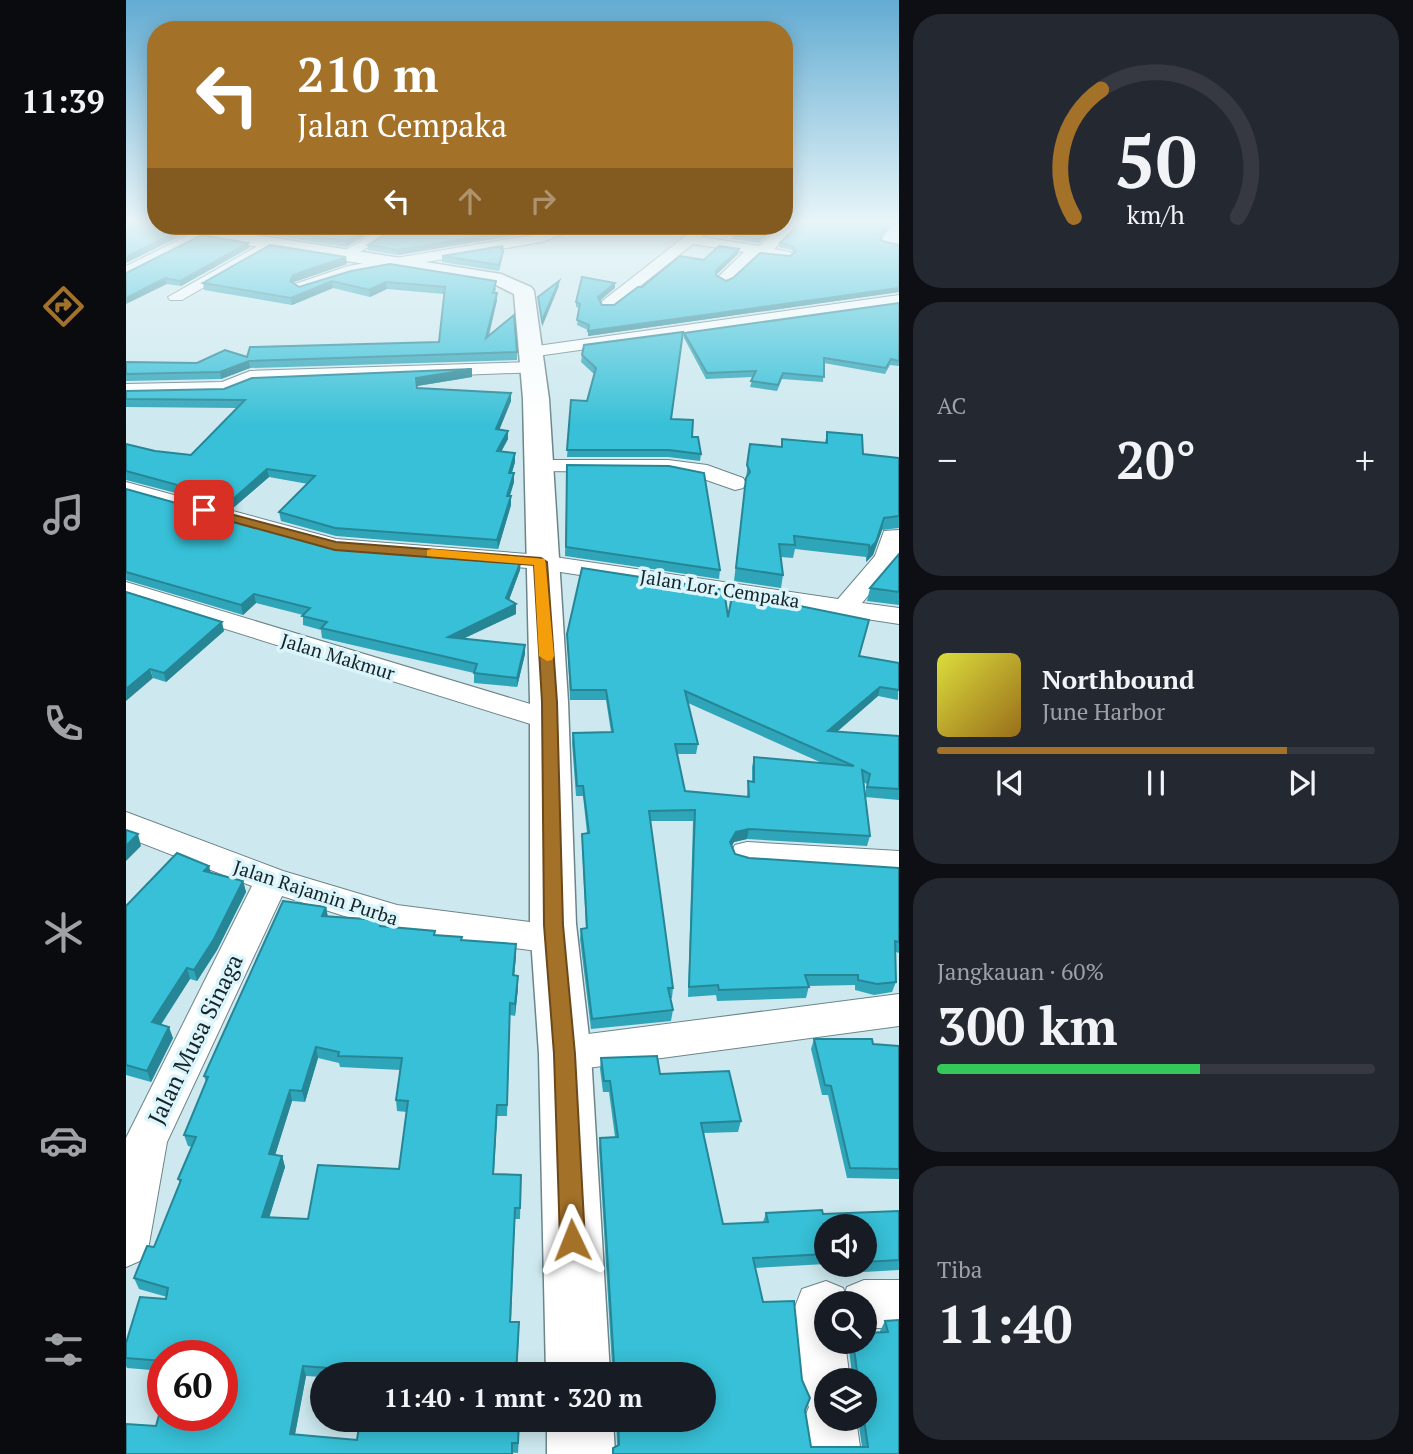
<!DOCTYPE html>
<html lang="id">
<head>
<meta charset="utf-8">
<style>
  body { margin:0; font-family:"PT Serif",serif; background:#242831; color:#f1f3f6; height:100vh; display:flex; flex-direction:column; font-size:26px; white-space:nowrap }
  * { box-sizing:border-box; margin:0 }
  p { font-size:23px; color:#9ea1a6 }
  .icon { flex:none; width:38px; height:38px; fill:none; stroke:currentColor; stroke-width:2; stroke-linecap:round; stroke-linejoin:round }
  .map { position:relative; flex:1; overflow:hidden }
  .side { display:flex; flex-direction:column; gap:14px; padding:14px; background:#0d0f14; width:514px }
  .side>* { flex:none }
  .top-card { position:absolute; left:21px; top:21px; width:646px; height:214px; border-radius:28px; box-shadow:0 4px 18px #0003; background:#a47128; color:#fff; overflow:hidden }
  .tools { position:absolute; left:688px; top:1214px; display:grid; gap:14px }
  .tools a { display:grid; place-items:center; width:63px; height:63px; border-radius:50%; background:#171b24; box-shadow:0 4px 18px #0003; font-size:35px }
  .speed { position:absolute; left:21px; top:1340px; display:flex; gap:14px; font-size:35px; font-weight:700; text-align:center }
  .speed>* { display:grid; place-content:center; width:91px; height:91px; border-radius:50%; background:#171b24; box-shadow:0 4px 18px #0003; line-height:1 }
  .speed .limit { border:10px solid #d22; background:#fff; color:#111 }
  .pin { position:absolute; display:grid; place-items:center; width:60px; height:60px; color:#fff; margin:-30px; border-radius:14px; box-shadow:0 4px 10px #0006 }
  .me { position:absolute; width:77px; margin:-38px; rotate:358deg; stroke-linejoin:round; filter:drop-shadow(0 0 5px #0008) }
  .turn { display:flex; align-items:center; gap:24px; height:147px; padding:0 35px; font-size:32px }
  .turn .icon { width:91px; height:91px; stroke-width:2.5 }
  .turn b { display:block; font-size:49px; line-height:60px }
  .lanes { display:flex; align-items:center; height:66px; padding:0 35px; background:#0003; justify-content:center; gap:35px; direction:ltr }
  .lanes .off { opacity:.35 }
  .big { font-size:52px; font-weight:600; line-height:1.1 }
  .side .card { flex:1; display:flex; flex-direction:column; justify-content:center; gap:10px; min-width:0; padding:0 24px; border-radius:28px; background:#242831 }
  .side .dial { align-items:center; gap:0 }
  .dial svg { height:182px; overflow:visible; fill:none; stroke:#363941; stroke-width:7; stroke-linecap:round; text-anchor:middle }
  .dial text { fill:#f1f3f6; stroke:none }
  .song { display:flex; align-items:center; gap:21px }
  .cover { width:84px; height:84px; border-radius:10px; background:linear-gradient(135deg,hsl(60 70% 55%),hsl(40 70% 35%)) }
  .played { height:7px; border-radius:4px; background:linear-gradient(90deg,#a47128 80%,#363941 80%) }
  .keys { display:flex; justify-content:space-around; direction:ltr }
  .heat { display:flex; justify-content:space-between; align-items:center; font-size:38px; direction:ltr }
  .charge { height:10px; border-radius:5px; background:linear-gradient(90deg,#34c759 60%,#363941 0) }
  .trip { position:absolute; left:184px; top:1362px; width:406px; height:70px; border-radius:35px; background:#171b24; box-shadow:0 4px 18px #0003; font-weight:600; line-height:70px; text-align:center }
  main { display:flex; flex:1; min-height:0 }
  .tabs { display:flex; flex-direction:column; width:126px; justify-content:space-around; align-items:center; background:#090b0e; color:#9ea1a6 }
  .tabs .icon { width:49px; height:49px }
  .tabs .selected { color:#a47128 }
  .tabs b { font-size:32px; color:#f1f3f6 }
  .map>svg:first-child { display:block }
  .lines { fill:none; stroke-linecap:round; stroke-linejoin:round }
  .minor-casing { stroke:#6c858a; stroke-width:2 }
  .primary-casing { stroke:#6c858a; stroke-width:3 }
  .minor { fill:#fff; fill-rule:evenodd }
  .primary { fill:#fff; fill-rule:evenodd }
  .wall { fill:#2fa5b9; fill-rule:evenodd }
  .shaded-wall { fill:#268696 }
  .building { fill:#37c0d7; stroke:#268696; stroke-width:2; fill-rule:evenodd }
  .route { fill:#a47128; stroke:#6b491a; stroke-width:2 }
  .slow { fill:#f59e0b }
  .labels { text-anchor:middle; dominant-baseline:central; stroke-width:7; stroke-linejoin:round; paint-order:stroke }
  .street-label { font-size:19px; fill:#192326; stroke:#daf6fc }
  .near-street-label { font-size:23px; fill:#192326; stroke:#daf6fc }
</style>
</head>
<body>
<main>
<nav class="tabs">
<b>11:39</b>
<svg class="icon selected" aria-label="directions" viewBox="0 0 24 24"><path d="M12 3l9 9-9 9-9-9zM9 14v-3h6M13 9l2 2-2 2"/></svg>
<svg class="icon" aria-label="music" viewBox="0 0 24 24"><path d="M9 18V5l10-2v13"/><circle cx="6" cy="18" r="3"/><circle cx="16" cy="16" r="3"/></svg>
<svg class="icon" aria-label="phone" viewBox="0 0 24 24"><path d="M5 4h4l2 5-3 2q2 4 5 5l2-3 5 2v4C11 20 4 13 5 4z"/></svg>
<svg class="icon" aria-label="climate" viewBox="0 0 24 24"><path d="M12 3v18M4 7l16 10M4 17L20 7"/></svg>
<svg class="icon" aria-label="car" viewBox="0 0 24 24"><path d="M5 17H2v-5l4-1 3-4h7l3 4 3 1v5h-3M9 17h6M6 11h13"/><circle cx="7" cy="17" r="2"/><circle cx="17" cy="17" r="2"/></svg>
<svg class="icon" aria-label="filters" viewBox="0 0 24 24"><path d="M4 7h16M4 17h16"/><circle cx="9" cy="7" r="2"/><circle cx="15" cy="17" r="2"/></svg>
</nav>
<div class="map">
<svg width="773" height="1454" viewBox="0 0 773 1454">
  <rect width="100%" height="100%" fill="#cde9ef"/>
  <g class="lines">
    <defs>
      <g id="minor">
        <path d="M660,222H676L648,249L664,252L667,255L664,258L632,255L605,281L599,283L591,278L618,252L567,244L488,307H476L474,303L572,226H587L576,237L633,246Z"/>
        <path d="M773,223V248L757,244L755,241C759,234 765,225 773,223Z"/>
        <path d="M260,226H277L224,258H214L211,255Z"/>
        <path d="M439,226H459L416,242L225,275L175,292L167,287L169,284L222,266L413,234Z"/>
        <path d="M77,228L82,229L84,232L82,235L0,277V266Z"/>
        <path d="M144,239L149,240L151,243L149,246L56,300H44L42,297Z"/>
        <path d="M773,295V305L404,357L395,352L404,347Z"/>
        <path d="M406,362L413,364L415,368L413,372L127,383L99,394L0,396V384L96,382L124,371Z"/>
        <path d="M412,460H542L581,465L617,478L620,483L617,488L609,490L569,476L542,472L404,471L401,466L404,461Z"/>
        <path d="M0,482L210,539L415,555L712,599L749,556L758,531L773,530V558L736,603L773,608V624L415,569L209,553L0,496Z"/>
        <path d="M0,582L434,713L439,720L434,727L424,729L414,727L0,598Z"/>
        <path d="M0,812L157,871L271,905L428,925L441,929L446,939L441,949L428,953L271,933L156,896L41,1142L23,1244L16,1260L0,1267V1138L126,886L0,837Z"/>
        <path d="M621,842L773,851V876L621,866L609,863L604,854L609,845Z"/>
        <path d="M773,994V1026L439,1071L425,1066L419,1054L425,1042L439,1037Z"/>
        <path d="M738,1280H773V1328H738V1304H700V1342H719L724,1381H700V1419H730L735,1454H683L678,1419L683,1407L675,1389L667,1312L676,1289L700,1281L717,1288L719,1293L721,1287Z"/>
      </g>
      <g id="primary">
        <path d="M31,226H73L375,274L405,287L408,291L423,399L442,702L450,924L465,1054L484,1374H420L413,1054L404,924V702L397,399L388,294L370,285L40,232Z"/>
        <path d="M421,1419H487L489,1454H421Z"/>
      </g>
    </defs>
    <!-- minor casing -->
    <use href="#minor" class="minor-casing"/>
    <!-- primary casing -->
    <use href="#primary" class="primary-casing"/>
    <!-- minor -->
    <use href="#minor" class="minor"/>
    <!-- primary -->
    <use href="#primary" class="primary"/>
  </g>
  <!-- wall -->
  <g class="wall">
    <path d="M766,223L754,238L756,241L773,245V292L462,336V330L451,325L453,308L450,307V302L489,283V288L474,301L476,305H488L516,287L578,260L612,254L590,275L600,281L664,256L667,254L666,250L653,247L654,243Z"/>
    <path d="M88,226H255L220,247Z"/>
    <path d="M607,226H652L632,243L606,239L607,235L616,227Z"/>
    <path d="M403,233L272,255L242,250V245Z"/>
    <path d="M377,246L378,251L373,271L316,262V256Z"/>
    <path d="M123,248L55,286L41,284L0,273Z"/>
    <path d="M220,257L221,264L168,282L167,283L173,287L225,271L370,288L369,293H371V300L363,336L391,352V360L124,368L95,379L0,381V362L71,363L121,357L313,342L318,294L261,289L244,297L207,288L166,305L78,290L77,283Z"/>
    <path d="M773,303V366L764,365L759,374L698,363L697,382L656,379L651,391L624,387L627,377L580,379L558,338V333Z"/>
    <path d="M456,355L545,419L566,437L575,454L574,461L542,457H441L445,400L461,401L468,374L455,362Z"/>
    <path d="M346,377L291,386V388L385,401L373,430L382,431V439L375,452L389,462L386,473H388V482L384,496L385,505L372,549L210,536L155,521L153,512L182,484L143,477L107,508L0,480V444L29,451L65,455L112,408L0,407V391L98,389Z"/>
    <path d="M701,432L737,454L773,458V528L756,530L747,555L740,562V557L669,549L667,558L655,557L657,575L655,588L608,581L624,444L655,447L656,439L699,443Z"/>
    <path d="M441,465L594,570L593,579L439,556Z"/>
    <path d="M0,489L207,547L394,570L383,600L390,604V614L338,638L399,654L391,687L348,683V673L196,638L195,630L177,625V615L130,603L117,615L0,580Z"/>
    <path d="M773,554V605L741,601L744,588Z"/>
    <path d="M0,592L98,631L40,682L27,678Z"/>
    <path d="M659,603L733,656L773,663L772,700L752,696L711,732L773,736V800L739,797L744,836L741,846L621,839L608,842L605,847L609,854L623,858L773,868V953L770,952V982L766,992L748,995L729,990V985L683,986L680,998L591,1001L590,995L562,997L567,821H524L547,988L546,998H544L547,1010L545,1021L465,1029L454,939L455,929H460L456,844V834L461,833L457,796H450L446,743L447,733L485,732L480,700H444L441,634L602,617ZM562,703L696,763L628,757L626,767V782L622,781L621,797L559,791L551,754H570L572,744ZM737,782L741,784L739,794Z"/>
    <path d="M85,873L117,881L120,892L91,950L71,981L64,979L35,1025L47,1038L25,1082L0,1075V906Z"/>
    <path d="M200,907L202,917L255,920L256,926L309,931V935L336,937V940L390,956L388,976L392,988L389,1016L384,1015L381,1116H371L368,1174L395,1175L394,1219H389L385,1322H393V1333L391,1374H196V1377L180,1376L169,1435L231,1440L394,1419L392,1453L30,1426L96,1356H37V1371L1,1368L0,1366V1343L40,1299L41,1297L13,1289L8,1278L28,1247L54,1183L52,1179L66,1147L62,1146L58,1135L80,1082L78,1076ZM192,1058L213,1063L214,1067L274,1070L270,1100L271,1111L281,1112L273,1169L182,1219L143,1217L159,1167L156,1156L149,1155L166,1101L179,1102Z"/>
    <path d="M688,1039L773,1046V1179L721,1178L702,1095H696L685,1049Z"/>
    <path d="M475,1058L534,1074L615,1121L612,1132L578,1133L597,1224L637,1222L640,1213L697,1214L773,1211V1270L720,1273L718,1265H738V1227H700V1264L629,1268L637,1302L679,1410L685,1447H736L732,1419H738V1381H704L707,1374H726L722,1342H738L754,1332V1331L759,1321L773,1320V1454H486L487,1448L491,1446L490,1419H578V1374H476L477,1367L486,1365L473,1148L474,1138L489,1137L483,1092H477L474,1069Z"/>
  </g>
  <!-- shaded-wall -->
  <g class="shaded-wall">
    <path d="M764,222H769L766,223L753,240L754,235Z"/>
    <path d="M246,226H255L220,247L219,241Z"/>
    <path d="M406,226H413L403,233L272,255V250Z"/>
    <path d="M647,226H652L632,243L633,239Z"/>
    <path d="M52,231L53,237L0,263V257Z"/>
    <path d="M122,243L123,248L55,286L54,281Z"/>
    <path d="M377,246L378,251L373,271L374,248Z"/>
    <path d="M613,249L612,254L589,276L590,271Z"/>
    <path d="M220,257L221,264L168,282L164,288V281L167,275Z"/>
    <path d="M39,278L41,284L0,304V298Z"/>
    <path d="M206,281L207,288L166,305L165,298Z"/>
    <path d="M433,281V286L416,327V321Z"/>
    <path d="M260,282L261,289L244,297L243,290Z"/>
    <path d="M489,283V288L471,302L472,297Z"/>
    <path d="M773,288V292L462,336V331Z"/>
    <path d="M371,293V300L360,345V338Z"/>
    <path d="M123,361L124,368L95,379L94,372Z"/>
    <path d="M346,369V377L291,386L290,378Z"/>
    <path d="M385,393V401L370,438V429Z"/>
    <path d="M382,431V439L371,459V451Z"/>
    <path d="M389,453V462L383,481V473Z"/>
    <path d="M141,469L143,477L107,508L106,500Z"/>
    <path d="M388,473V482L381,504V496Z"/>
    <path d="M385,496V505L372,549L371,540Z"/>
    <path d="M758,518L756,530L747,555L740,562L743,549Z"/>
    <path d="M395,561L394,570L380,608V598Z"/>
    <path d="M128,594L130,603L117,615L115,605Z"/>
    <path d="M390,604V614L322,646V637Z"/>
    <path d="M96,622L98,631L40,682L38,673Z"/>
    <path d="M399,645V654L391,687V678Z"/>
    <path d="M24,669L27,678L0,701V689Z"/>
    <path d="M754,687L752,696L700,741L702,731Z"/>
    <path d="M623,829L621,839L608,842L602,853L604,842L610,832Z"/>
    <path d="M12,834L15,846L0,861V846Z"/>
    <path d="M83,866L86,877L78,871Z"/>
    <path d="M117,881L120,892L91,950L71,981L68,970Z"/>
    <path d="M200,907L202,919L196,916Z"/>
    <path d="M390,944V956L387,987V975Z"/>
    <path d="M61,968L64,979L29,1033L26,1022Z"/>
    <path d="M392,976V988L389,1016V1004Z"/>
    <path d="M43,1027L47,1038L25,1082L21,1071Z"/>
    <path d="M190,1047L192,1058L179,1102L176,1091Z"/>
    <path d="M164,1090L166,1101L146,1165L143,1154Z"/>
    <path d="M371,1105V1116L367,1185V1174Z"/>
    <path d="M156,1156L159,1167L140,1228L136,1217Z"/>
    <path d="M177,1366L180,1376L167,1444L164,1434Z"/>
  </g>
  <!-- building -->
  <g class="building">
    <path d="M0,222H29L30,226H33L38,229L52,231L0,257Z"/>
    <path d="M675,222H764L754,235L756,241L773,245V288L462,331L463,325L451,320L454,304L450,302L456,277L489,283L472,297L476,305H488L512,287H516L554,256L578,260L593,246L613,249L590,271V275L600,281L607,278L634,253L664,256L670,252L667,246L654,243Z"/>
    <path d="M121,226H246L219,241Z"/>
    <path d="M273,226H406L403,228L272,250L242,245Z"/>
    <path d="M617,226H647L633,239L607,235Z"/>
    <path d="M76,235L122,243L54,281L39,278L0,298V273Z"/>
    <path d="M144,245L220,257L167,275L164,281L173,287L225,271L264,264L370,281L367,293H371L360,338L388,315L391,352L123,361L94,372L0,374V362L71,363L99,350L121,357L124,347L313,342L319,287L260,282L243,290L206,281L165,298L77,283Z"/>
    <path d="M377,246L374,248L377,249L373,265L316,256Z"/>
    <path d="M433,281L416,321L412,297Z"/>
    <path d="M773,303V361L765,359L760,368L698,358V377L657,373L652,385L625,381L630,371L581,373L558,333Z"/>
    <path d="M557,332L545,419L567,420L566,437H572L575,454L543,450H441L445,400L461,401L470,368L456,355L458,345Z"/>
    <path d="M346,369L290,378L291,388L385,393L370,429L382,431L371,451L389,453L383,473H388L381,496H385L371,540L209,528L153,512L189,476L141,469L106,500L0,471V444L29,451L65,455L119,400L0,399V391L98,389L126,378Z"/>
    <path d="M701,432L736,435L737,454L773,458V516L758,518L750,542L743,549V545L668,536L669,545L653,544L657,575L610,568L620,478L624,472L621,465L624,444L656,447V439L701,443Z"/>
    <path d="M441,465L543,466L578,473L594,570L440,547Z"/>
    <path d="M0,489L207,547L395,561L380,598L390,604L322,637L399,645L391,678L348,673L351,664L195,628L201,622L176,616L184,608L128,594L115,605L0,572Z"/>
    <path d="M773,554V592L744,588Z"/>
    <path d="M456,568L598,590L602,617L607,591L659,599V603L743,620L733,656L773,663V690L754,687L702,731L773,736V789L741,787L744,774L736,770L744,836L623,829L610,832L604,842L609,854L623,858L773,868V942L769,941L770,982L751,984L732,980V975H679L683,987L593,990L592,985L563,987L569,810L523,811L547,988H542L547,1010L466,1019L455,929L461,928L456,834L463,833L457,786H451L447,733L487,732L480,690H445L441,634ZM559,691L728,766L628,757V782L622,781L623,797L559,791L549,744H572Z"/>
    <path d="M0,592L96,622L38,673L24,669L0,689Z"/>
    <path d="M0,830L12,834L0,846Z"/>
    <path d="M51,853L83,866L78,871L117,881L88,939L68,970L61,968L26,1022L43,1027L21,1071L0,1065V906Z"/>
    <path d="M157,901L200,907L196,916L255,920L254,926L309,931L308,935L336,937L335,940L390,944L387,975L392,976L389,1004L384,1003L381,1105H371L367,1174L395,1175L394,1208H389L384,1322H393L390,1374H241V1371L177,1366L164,1434L231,1440L234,1419H393L392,1443H386V1454H0V1424L30,1426L37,1400V1416H96V1356H37V1361L0,1358V1343L14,1297L40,1299L42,1288L8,1278L21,1246L28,1247L55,1180L52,1179L70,1137L58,1135L82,1077L78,1076ZM190,1047L213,1052L212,1056L276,1058L270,1100L282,1101L273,1169L192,1165L182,1219L136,1217L156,1156L143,1154L164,1090L176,1091Z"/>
    <path d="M688,1039H746L747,1044L773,1046V1169L724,1168L705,1086L699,1085Z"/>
    <path d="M531,1056L534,1074L603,1071L615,1121L575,1123L597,1224L642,1222L640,1213L696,1210L697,1214L773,1211V1260L738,1262V1227H700V1254L627,1258L637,1302L668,1301L676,1380L684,1398L679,1410L685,1447H742L738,1419V1381H707V1374H728L731,1371L727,1342H738V1333L762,1332L759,1321L773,1320V1454H487V1448L493,1445L492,1419H578V1374H477V1367L488,1364L474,1138L492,1137L484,1081H478L475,1058Z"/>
  </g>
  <!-- sky -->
  <linearGradient id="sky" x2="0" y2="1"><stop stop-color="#63acd2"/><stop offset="0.52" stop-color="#e8f5f8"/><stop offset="1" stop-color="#e8f5f8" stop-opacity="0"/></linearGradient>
  <rect width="773" height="426" fill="url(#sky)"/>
  <!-- route -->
  <path class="route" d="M78,507L210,542L415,558L421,562L431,702L437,925L449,1054L459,1240L455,1249L446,1252L438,1249L434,1240L428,1054L418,925L416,702L408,565L209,550L74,513L72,510Z"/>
  <!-- slow -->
  <path class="slow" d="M306,549L419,559L428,656L426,660L421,661L413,656L408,565L301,556V550Z"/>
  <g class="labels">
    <!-- street labels -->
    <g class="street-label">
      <text transform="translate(594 588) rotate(9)">Jalan Lor. Cempaka</text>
      <text transform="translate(212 656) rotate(17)">Jalan Makmur</text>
      <text transform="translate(190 892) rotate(18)">Jalan Rajamin Purba</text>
    </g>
    <!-- near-street labels -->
    <g class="near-street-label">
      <text transform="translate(69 1039) rotate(-64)">Jalan Musa Sinaga</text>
    </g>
  </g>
</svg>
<div class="tools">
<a><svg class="icon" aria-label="sound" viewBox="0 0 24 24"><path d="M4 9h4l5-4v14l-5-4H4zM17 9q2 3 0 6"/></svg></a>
<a><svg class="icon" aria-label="search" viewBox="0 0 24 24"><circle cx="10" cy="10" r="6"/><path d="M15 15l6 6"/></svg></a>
<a><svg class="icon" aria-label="layers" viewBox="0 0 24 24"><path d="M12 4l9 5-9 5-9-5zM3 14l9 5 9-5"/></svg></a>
</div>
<div class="speed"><div class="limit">60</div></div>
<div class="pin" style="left:78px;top:510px;background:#d93025"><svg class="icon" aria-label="arrive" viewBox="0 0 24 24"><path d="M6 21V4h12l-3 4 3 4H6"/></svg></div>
<svg class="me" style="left:446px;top:1240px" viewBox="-20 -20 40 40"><path d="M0-17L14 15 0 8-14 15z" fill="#a47128" stroke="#fff" stroke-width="4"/></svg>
<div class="trip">11:40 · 1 mnt · 320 m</div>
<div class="top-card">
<div class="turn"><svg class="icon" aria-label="left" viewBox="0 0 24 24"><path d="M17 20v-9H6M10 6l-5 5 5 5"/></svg><div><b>210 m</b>Jalan Cempaka</div></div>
<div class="lanes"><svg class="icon" aria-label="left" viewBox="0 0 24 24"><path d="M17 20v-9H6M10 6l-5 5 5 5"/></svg><svg class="icon off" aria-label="ahead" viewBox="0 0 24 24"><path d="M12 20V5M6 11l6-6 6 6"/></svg><svg class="icon off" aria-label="right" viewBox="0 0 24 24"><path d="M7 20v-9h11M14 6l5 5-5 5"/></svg></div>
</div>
</div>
<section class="side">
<div class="card dial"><svg viewBox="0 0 100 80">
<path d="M14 69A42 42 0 1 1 86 69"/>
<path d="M14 69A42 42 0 0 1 26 13" stroke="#a47128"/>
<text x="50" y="56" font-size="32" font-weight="700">50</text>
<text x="50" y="72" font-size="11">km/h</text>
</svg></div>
<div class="card"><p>AC</p>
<div class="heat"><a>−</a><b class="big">20°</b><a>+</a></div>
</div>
<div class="card">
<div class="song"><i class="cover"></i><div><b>Northbound</b><p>June Harbor</p></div></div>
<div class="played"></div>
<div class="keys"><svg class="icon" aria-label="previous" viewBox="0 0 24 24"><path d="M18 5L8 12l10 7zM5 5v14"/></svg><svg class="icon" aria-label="pause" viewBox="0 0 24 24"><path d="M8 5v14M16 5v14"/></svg><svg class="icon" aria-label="next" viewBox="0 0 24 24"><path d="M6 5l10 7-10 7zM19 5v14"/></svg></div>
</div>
<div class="card"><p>Jangkauan · 60%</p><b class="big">300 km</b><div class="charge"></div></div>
<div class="card"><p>Tiba</p><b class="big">11:40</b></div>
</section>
</main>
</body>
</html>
